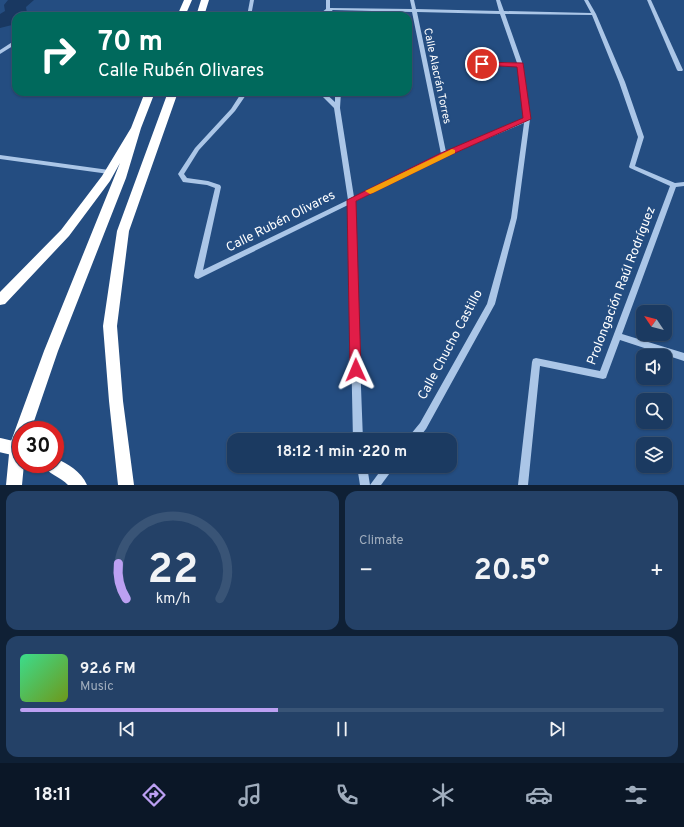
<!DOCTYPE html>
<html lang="en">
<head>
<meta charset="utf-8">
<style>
  body { margin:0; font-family:Overpass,sans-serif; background:#244167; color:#f1f3f6; height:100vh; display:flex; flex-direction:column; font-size:15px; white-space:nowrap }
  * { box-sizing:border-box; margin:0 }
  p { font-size:13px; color:#a0adbd }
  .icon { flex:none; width:22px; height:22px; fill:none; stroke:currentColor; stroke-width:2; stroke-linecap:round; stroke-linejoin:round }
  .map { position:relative; height:485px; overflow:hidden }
  .details { display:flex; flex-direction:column; gap:6px; padding:6px; background:#0f2035; flex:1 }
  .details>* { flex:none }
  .banner { position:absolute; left:12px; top:12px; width:400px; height:84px; border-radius:12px; box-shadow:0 1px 3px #0004,0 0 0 1px #395476; background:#00695c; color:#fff; overflow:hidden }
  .needle { width:26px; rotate:305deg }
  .controls { position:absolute; left:636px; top:305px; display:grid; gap:8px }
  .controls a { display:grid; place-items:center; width:36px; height:36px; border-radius:8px; background:#1b3a61; box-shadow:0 1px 3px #0004,0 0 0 1px #395476; font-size:20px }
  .speed { position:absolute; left:12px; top:421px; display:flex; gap:8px; font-size:20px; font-weight:700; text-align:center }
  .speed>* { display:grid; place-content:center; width:52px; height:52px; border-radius:50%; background:#1b3a61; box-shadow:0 1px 3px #0004,0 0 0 1px #395476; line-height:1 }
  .speed .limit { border:6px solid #d22; background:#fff; color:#111 }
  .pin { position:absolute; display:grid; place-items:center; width:34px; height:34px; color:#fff; margin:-17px; border:2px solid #fff; border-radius:50%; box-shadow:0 1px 4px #0007 }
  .me { position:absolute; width:44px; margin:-22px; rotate:359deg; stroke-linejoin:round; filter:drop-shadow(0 0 3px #0008) }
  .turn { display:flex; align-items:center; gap:14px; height:84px; padding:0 20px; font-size:18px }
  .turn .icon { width:52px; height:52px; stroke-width:2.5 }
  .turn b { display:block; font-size:28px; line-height:34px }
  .big { font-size:30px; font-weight:700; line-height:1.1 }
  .details .tile { flex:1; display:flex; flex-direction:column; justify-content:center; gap:6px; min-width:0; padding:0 14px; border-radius:12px; background:#244167 }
  .details .dial { align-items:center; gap:0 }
  .dial svg { height:104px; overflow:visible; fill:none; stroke:#395476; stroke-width:7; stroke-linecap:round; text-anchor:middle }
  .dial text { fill:#f1f3f6; stroke:none }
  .song { display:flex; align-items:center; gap:12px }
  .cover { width:48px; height:48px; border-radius:6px; background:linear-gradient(135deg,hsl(150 70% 55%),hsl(80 70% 35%)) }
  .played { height:4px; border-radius:2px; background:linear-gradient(90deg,#bca0f2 40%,#395476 40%) }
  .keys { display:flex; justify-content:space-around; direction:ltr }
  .heat { display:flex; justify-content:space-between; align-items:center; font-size:22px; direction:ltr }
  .details .tiles { flex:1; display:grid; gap:6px; grid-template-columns:1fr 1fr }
  .tile:last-child { grid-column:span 2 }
  .trip { position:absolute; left:227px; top:433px; width:230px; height:40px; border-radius:12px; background:#1b3a61; box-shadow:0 1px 3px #0004,0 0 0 1px #395476; font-weight:700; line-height:40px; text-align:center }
  .dock { display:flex; height:64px; justify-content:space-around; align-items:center; background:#0b1727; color:#a0adbd }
  .dock .icon { width:28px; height:28px }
  .dock .current { color:#bca0f2 }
  .dock b { font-size:18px; color:#f1f3f6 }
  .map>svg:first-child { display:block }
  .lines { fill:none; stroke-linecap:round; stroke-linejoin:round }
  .river { fill:#193861; fill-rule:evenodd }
  .minor { fill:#abc6e7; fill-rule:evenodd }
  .highway { fill:#fff; fill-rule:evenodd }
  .highway-bridge { stroke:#fff; stroke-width:14 }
  .route { fill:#e11d48; stroke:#92132f }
  .slow { fill:#f59e0b }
  .labels { text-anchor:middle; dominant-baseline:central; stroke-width:4; stroke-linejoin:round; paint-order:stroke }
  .far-street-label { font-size:11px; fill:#fff; stroke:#244d81 }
  .street-label { font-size:13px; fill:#fff; stroke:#244d81 }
</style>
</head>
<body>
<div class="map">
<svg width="684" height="485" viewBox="0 0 684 485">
  <rect width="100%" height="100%" fill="#244d81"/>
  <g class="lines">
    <!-- river -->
    <path class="river" d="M8,0H34L26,7L27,13L25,16H16V24L0,28V14L5,11L4,5Z"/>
    <!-- minor -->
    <g class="minor">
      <path d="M250,0H254L251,16H247Z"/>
      <path d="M326,0H330V8L412,9L410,0H414L416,9L499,11L496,0H500L504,11L591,13L584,0H588L596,14L625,82L644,137L635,166L675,183L684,182V186L676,187L622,334L684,353V361L620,340L607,375L606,378L603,379L540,366L528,485H518L532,362L533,359L536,358L600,371L670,186L630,168L629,167L638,137L619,82L592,15L505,14L523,65L530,119L517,218L495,304L426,429L417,440H406L420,423L487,304L511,218L524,123L446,156L354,202L363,440H353L348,205L198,279L195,278L194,276L215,188L207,185L183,182L178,174L195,148L231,109L242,92H248L235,111L199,150L184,174L187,178L208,181L220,185L221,187L203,270L348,200L334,108L318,92H324L335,102V92H341L340,108L354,197L441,154L412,12L332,10L336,16H332L328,11L322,16H317L326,9ZM417,12L500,14L517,63L483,61L480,63L483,65L518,66L524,118L446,152Z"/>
      <path d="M647,0H651L683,70L682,71H678L677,70Z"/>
      <path d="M14,41H16V44L0,54V50Z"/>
      <path d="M0,155L109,170L112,172L109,174L0,159Z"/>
      <path d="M357,466H367L370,485H360Z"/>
      <path d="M384,466H395L381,485H370Z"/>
    </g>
    <!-- highway -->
    <g class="highway">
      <path d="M184,0H192L185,16H177Z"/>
      <path d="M201,0H209L204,16H196Z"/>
      <path d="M145,92H155L141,128L126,178L58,351L31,430H21V464H24L22,485H6L10,444L44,351L120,163L110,181L69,236L5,304L0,305V292L61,230L102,176L131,128Z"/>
      <path d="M168,92H178L129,231L117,326L123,401L134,485H118L109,401L103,326L117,231Z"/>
      <path d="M55,458C68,464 81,471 87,485H68C61,477 47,474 43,464H55Z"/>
    </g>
    <!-- highway-bridge -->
    <path class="highway-bridge" d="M0,445L21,450"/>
  </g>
  <!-- route -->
  <path class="route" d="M480,62L523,63L531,119L446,157L356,201L361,370L359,374L356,375L352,374L350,370L347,200L441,153L523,118L517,67L482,65H480Z"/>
  <!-- slow -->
  <path class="slow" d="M452,149L455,150V153L373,193L370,194L365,191Z"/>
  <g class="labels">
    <!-- far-street labels -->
    <g class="far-street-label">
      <text transform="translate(437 76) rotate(78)">Calle Alacrán Torres</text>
    </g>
    <!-- street labels -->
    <g class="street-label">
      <text transform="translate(281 222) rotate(-27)">Calle Rubén Olivares</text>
      <text transform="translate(622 286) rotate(-69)">Prolongación Raúl Rodríguez</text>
      <text transform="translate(451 345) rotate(-62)">Calle Chucho Castillo</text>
    </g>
  </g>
</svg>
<div class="controls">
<a><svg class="needle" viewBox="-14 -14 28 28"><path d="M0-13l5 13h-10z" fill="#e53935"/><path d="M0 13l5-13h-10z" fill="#a0adbd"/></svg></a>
<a><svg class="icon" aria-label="sound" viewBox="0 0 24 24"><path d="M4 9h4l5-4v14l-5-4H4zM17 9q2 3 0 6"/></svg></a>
<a><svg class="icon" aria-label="search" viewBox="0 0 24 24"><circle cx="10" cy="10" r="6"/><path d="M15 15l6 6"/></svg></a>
<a><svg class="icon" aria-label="layers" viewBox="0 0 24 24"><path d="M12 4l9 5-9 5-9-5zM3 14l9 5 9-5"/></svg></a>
</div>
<div class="speed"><div class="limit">30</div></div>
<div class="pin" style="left:482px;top:64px;background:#d93025"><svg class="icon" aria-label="arrive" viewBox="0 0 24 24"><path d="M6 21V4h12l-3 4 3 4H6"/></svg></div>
<svg class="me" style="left:356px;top:370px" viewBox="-20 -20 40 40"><path d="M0-17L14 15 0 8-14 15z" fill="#e11d48" stroke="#fff" stroke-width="4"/></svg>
<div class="trip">18:12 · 1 min · 220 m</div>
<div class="banner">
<div class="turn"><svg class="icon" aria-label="right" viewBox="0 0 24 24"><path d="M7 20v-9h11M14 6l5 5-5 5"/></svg><div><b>70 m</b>Calle Rubén Olivares</div></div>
</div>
</div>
<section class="details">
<div class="tiles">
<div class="tile dial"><svg viewBox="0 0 100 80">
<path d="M14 69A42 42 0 1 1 86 69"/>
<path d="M14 69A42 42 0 0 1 8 42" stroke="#bca0f2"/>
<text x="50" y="56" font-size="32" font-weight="700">22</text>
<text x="50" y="72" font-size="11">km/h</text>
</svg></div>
<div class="tile"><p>Climate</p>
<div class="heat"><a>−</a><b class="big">20.5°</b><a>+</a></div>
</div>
<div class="tile">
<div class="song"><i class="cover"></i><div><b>92.6 FM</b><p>Music</p></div></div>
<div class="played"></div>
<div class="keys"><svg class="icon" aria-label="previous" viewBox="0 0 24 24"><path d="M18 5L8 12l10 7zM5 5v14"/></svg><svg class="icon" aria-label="pause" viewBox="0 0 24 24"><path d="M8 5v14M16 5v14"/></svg><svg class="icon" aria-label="next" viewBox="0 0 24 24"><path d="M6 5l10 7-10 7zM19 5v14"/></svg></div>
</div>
</div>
</section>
<nav class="dock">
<b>18:11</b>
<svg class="icon current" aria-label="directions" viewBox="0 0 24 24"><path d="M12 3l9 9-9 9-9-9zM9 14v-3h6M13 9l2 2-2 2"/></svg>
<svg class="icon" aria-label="music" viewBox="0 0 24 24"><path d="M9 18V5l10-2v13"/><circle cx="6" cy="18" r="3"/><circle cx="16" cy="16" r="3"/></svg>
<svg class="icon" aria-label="phone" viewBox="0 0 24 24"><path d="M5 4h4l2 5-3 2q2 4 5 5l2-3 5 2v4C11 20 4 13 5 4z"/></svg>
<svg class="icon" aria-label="climate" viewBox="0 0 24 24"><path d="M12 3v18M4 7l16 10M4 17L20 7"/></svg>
<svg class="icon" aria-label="car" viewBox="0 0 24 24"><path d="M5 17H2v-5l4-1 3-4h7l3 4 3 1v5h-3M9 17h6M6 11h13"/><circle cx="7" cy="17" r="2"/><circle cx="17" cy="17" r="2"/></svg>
<svg class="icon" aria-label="filters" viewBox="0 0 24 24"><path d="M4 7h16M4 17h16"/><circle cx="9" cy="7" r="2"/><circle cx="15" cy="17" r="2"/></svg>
</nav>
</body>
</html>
